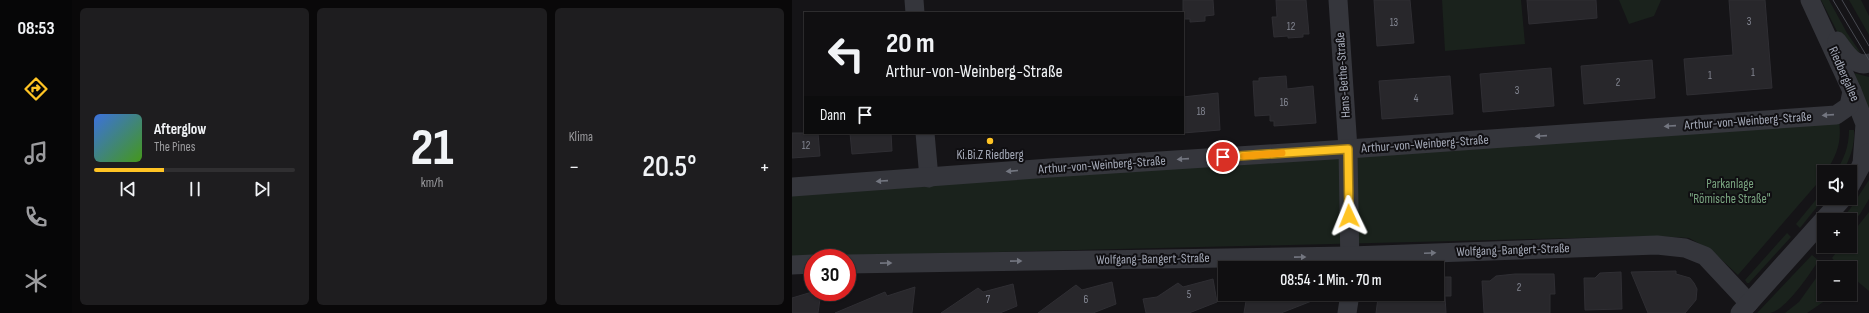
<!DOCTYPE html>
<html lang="de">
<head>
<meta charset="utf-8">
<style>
  body { margin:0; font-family:"Sofia Sans Condensed",sans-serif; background:#1e1d1f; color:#f1f3f6; height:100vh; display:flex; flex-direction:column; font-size:15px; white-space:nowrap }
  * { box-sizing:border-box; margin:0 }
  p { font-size:13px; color:#9c9c9f }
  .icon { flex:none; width:22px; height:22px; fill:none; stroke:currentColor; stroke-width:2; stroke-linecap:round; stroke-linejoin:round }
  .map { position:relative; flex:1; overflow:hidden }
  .details { display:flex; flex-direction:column; gap:8px; padding:8px; background:#090809; width:720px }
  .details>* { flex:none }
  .top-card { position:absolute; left:12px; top:12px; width:380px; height:122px; border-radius:0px; box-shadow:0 1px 3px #0004,0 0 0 1px #302f31; background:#100f11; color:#f1f3f6; overflow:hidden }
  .controls { position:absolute; left:1025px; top:165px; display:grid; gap:8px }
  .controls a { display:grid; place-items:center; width:40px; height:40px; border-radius:0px; background:#100f11; box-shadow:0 1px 3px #0004,0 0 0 1px #302f31; font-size:20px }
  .speed { position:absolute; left:12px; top:249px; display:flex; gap:8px; font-size:20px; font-weight:700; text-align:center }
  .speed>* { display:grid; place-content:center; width:52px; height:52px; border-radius:50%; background:#100f11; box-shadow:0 1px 3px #0004,0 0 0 1px #302f31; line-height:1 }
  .speed .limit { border:6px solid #d22; background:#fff; color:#111 }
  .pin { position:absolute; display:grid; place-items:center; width:34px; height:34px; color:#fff; margin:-17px; border:2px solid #fff; border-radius:50%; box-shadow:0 1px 4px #0007 }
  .me { position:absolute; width:44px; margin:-22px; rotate:358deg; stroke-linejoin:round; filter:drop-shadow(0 0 3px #0008) }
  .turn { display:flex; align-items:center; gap:14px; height:84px; padding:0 16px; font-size:18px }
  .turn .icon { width:52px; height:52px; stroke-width:2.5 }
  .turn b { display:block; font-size:28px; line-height:34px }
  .then { display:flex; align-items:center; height:38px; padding:0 16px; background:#0003; gap:8px; font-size:15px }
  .big { font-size:30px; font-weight:600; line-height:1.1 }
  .details .widget { flex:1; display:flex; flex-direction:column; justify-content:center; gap:6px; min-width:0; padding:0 14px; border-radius:6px; background:#1e1d1f }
  .details .dial { align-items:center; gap:0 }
  .dial b { font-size:52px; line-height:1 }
  .song { display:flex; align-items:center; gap:12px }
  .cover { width:48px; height:48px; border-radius:6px; background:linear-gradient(135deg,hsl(220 70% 55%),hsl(100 70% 35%)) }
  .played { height:4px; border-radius:2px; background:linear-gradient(90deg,#ffc424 35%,#302f31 35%) }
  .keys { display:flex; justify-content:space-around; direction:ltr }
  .heat { display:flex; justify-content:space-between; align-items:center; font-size:22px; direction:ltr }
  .details .tiles { flex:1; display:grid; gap:8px; grid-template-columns:repeat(3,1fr) }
  .trip { position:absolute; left:426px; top:261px; width:226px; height:40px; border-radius:0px; background:#100f11; box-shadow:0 1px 3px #0004,0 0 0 1px #302f31; font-weight:600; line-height:40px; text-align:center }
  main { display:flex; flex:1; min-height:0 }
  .dock { display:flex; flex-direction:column; width:72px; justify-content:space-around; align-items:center; background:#060607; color:#9c9c9f }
  .dock .icon { width:28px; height:28px }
  .dock .active { color:#ffc424 }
  .dock b { font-size:18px; color:#f1f3f6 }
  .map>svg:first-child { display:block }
  .green { fill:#1a221c }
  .building { fill:#28272b; stroke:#2f2e33 }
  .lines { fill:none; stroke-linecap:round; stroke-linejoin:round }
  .minor { stroke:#35363c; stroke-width:19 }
  .tram { stroke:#484a51; stroke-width:1 }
  .oneway { fill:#737680 }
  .route-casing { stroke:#a67f17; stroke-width:10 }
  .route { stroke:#ffc424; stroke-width:7 }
  .slow { stroke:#f59e0b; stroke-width:7 }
  .poi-dot { fill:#ffc424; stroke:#100f12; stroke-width:1.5 }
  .labels { text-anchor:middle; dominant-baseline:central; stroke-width:4; stroke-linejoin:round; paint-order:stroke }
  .number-label { font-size:11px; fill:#858894 }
  .street-label { font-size:13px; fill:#a5aab8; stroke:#100f12 }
  .poi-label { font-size:13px; fill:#a5aab8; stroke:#100f12 }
  .park-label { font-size:13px; fill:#7aa580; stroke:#100f12 }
</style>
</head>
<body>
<main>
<nav class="dock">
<b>08:53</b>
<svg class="icon active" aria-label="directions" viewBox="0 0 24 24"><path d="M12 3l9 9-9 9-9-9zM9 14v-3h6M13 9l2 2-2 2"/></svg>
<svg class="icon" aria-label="music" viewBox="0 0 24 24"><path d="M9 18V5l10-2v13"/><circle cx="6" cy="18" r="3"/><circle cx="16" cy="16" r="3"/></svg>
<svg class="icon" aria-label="phone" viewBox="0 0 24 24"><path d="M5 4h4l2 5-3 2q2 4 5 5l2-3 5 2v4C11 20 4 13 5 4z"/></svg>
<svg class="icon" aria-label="climate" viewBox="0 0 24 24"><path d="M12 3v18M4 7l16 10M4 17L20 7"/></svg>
</nav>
<section class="details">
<div class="tiles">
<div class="widget">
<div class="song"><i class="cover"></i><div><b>Afterglow</b><p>The Pines</p></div></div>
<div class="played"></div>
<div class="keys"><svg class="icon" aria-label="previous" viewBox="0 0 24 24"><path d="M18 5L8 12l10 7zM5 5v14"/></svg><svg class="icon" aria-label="pause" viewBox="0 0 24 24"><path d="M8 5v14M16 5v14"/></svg><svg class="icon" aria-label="next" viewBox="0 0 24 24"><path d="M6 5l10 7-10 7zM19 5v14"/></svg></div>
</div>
<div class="widget dial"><b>21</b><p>km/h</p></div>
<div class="widget"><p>Klima</p>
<div class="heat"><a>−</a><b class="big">20.5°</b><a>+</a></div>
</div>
</div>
</section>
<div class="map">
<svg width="1077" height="313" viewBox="0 0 1077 313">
  <rect width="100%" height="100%" fill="#151417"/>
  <!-- green -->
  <g class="green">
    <path d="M650,0H729L733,44L653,51Z"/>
    <path d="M827,0H869L862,16L837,24Z"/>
    <path d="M1029,0H1037L1055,33L1068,52L1060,51L1050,41Z"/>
    <path d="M1057,0H1069L1077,16V35Z"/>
    <path d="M1058,72L1077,77V113Z"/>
    <path d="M1047,121C1050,142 1045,154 1034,172H1032L1030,178L946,275L919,250L897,238L864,236L0,257V192Z"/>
    <path d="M1057,130H1062C1063,146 1058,158 1051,172H1044C1052,158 1057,147 1057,130Z"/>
    <path d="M1077,180V199L1068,214L1058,225V220H1049L1058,209Z"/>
    <path d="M1032,190V198L1008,228L1004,224Z"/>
    <path d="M1077,212V291L1058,275V268H1049L1040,258L1049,246H1058V236Z"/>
    <path d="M995,233L999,237L957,283H955L953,280Z"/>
    <path d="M1020,255L1026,260L1025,263C1016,276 994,310 978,313C974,313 969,313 965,313Z"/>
    <path d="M1032,267L1036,268H1032V294H1043L1015,313H993L1007,302Z"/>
  </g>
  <!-- building -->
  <g class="building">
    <path d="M391,0H421L422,15L413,16V21L398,22V19H391Z"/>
    <path d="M484,0H514L517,34H511V37L496,38V36L482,37L480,17H485Z"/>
    <path d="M582,0H618L622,43L585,46Z"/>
    <path d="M735,0H804L805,18L737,24Z"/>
    <path d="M937,0H973L980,88L895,95L892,59L941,55Z"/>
    <path d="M860,60L863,98L792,104L789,66Z"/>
    <path d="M759,68L762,106L691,112L688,74Z"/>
    <path d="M494,76L495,89L521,86L524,123L482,126V121H478V115L463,116L461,81H467V78Z"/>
    <path d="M658,76L661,114L590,119L587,81Z"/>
    <path d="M426,93L428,130L391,133V97Z"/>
    <path d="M0,133H26L28,156L0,158Z"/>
    <path d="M58,133H99L100,151L60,154Z"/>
    <path d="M884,271V274L898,278L902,283L905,289L904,300L893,313H856L839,272Z"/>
    <path d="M829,272L830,309L793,310L792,278H803L808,273Z"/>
    <path d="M723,274H762L763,294H758V313H692L690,281H698L704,276Z"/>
    <path d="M645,277H659V296H653L654,313H584L586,298L592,297V294H645Z"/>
    <path d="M421,279L425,302L397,313H354L351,299L365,297L386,283L391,287Z"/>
    <path d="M320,282L324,304L301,313H246L284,285L290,290Z"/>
    <path d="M221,284L225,306L208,313H149L186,288L191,292Z"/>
    <path d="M123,287L120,313H43L93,292L95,296Z"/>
    <path d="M20,292H29L26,313H0V298Z"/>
    <path d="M465,294H535V295L489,313H452L454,301Z"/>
  </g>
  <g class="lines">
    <!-- minor -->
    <g class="minor">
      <path d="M122,0L123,13"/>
      <path d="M546,0L556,149L558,268"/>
      <path d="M1018,0L1060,91L1073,124L1070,164"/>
      <path d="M1045,41C1053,51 1062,68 1077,63"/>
      <path d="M133,133L137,178"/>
      <path d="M1058,186L1076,153"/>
      <path d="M0,187L258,168L556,149L1044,115L1057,106L1060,91"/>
      <path d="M55,264L558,256L865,245L893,248L913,256L957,303"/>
      <path d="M0,265L21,264"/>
      <path d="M555,313L558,294"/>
      <path d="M948,313L1051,198"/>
    </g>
    <!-- tram -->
    <g class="tram">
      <path d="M1041,0L1077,60"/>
      <path d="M1050,0L1077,46"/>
    </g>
  </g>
  <!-- one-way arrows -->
  <defs><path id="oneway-solid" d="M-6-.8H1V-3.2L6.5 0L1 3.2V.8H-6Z"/></defs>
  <g class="oneway">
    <use href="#oneway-solid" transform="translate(1036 115) rotate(176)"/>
    <use href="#oneway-solid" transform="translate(878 126) rotate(176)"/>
    <use href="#oneway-solid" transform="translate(749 136) rotate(176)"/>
    <use href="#oneway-solid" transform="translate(391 159) rotate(176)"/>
    <use href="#oneway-solid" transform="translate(220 171) rotate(175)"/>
    <use href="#oneway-solid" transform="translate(90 181) rotate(176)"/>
    <use href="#oneway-solid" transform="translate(638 253) rotate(-2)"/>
    <use href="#oneway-solid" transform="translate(508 257) rotate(-1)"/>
    <use href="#oneway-solid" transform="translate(224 261) rotate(-1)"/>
    <use href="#oneway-solid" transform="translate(94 263) rotate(-1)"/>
  </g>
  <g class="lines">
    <defs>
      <path id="route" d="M431,157L556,149L557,216"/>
    </defs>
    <!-- route casing -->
    <use href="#route" class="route-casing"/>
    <!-- route -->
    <use href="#route" class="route"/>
    <!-- slow -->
    <path class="slow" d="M452,156L490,153"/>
  </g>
  <!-- markers -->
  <circle class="poi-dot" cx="198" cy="141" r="4"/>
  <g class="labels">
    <!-- number labels -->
    <g class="number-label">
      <text x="957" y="21">3</text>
      <text x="602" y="22">13</text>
      <text x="499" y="26">12</text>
      <text x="961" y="72">1</text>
      <text x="918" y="75">1</text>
      <text x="826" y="82">2</text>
      <text x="725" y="90">3</text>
      <text x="624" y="98">4</text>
      <text x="492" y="102">16</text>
      <text x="409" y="111">18</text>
      <text x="14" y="145">12</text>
      <text x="727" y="287">2</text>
      <text x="397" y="294">5</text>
      <text x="196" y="299">7</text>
      <text x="294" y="299">6</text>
    </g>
    <!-- street labels -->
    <g class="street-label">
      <text transform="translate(1052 74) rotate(66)">Riedbergallee</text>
      <text transform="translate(551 75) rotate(-94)">Hans-Bethe-Straße</text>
      <text transform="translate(956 121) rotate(-4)">Arthur-von-Weinberg-Straße</text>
      <text transform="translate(633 144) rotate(-4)">Arthur-von-Weinberg-Straße</text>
      <text transform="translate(310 165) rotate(-4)">Arthur-von-Weinberg-Straße</text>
      <text transform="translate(721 250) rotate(-2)">Wolfgang-Bangert-Straße</text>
      <text transform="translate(361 259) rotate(-1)">Wolfgang-Bangert-Straße</text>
    </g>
    <!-- poi labels -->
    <g class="poi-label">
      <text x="198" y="155">Ki.Bi.Z Riedberg</text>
    </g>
    <!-- park labels -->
    <g class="park-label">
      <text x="938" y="184">Parkanlage<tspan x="938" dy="15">"Römische Straße"</tspan></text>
    </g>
  </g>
</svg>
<div class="controls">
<a><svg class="icon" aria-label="sound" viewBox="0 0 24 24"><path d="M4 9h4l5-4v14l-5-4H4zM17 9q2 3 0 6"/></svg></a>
<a>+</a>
<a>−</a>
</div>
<div class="speed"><div class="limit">30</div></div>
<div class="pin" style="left:431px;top:157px;background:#d93025"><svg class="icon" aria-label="arrive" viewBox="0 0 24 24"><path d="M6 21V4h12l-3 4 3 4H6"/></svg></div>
<svg class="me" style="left:557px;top:216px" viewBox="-20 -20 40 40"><path d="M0-17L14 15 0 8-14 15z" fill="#ffc424" stroke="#fff" stroke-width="4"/></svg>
<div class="trip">08:54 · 1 Min. · 70 m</div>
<div class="top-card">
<div class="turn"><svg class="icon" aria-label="left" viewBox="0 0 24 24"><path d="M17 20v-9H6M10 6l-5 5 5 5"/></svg><div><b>20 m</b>Arthur-von-Weinberg-Straße</div></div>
<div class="then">Dann<svg class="icon" aria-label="arrive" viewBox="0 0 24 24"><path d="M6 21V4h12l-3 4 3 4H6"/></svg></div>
</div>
</div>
</main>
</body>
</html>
